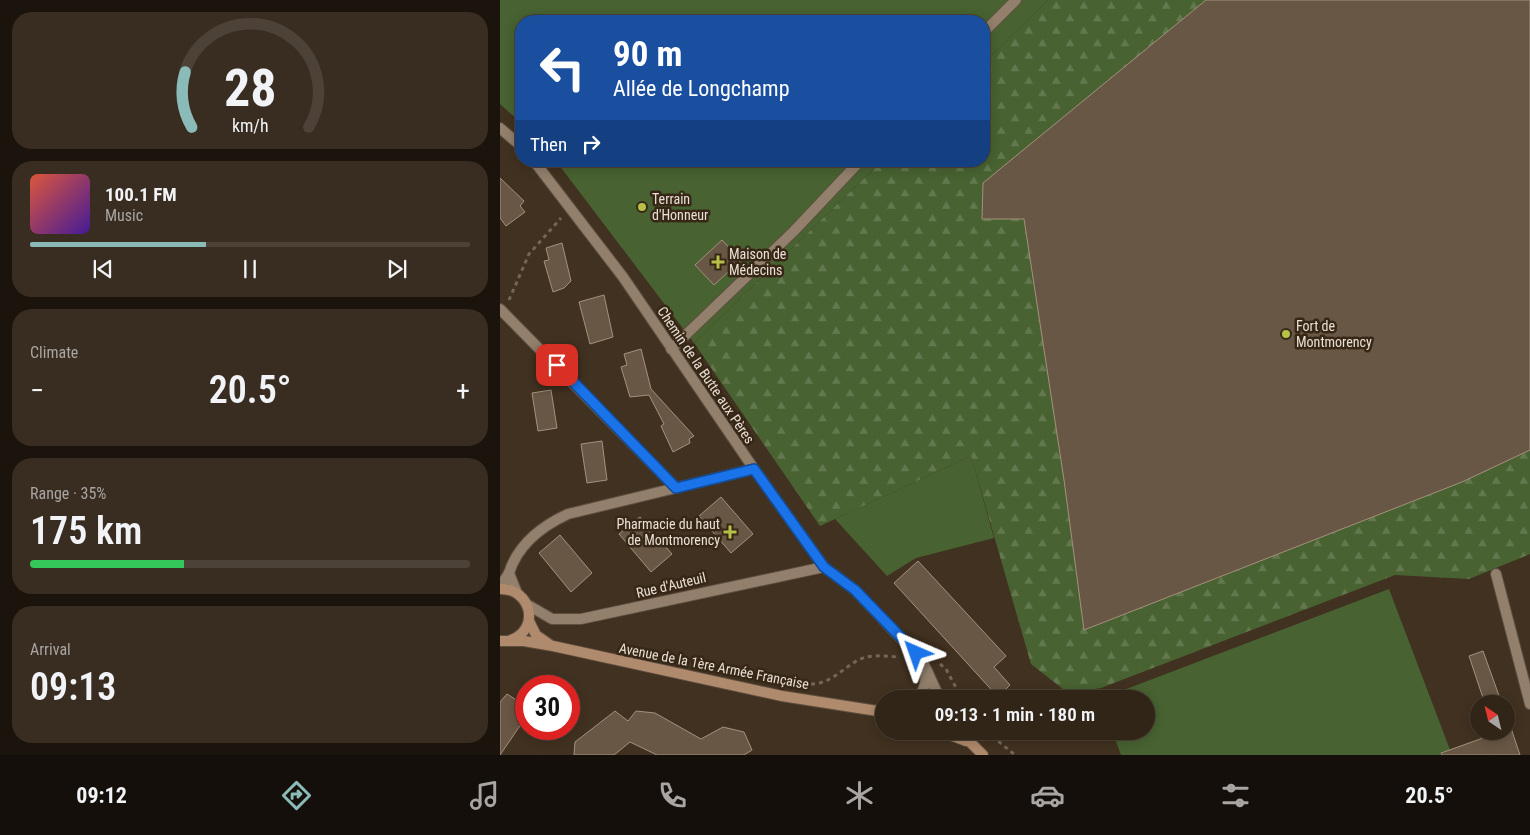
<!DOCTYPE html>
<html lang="en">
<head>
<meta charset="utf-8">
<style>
  body { margin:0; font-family:"Roboto Condensed",sans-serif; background:#392d21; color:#f1f3f6; height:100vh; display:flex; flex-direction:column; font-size:19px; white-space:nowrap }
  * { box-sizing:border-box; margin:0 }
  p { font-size:16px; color:#a8a5a2 }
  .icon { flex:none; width:28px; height:28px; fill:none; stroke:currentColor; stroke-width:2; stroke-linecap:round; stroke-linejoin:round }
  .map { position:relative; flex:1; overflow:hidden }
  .drawer { display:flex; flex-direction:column; gap:12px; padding:12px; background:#1b140d; width:500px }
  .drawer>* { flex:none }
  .banner { position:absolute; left:15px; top:15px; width:475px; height:152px; border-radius:20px; box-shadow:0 2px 12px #0003,0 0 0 1px #4c4237; background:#1a4fa0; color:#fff; overflow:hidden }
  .needle { width:32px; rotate:325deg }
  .controls { position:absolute; left:970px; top:695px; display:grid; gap:10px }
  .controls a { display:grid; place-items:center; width:45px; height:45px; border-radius:50%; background:#312518; box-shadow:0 2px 12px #0003,0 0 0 1px #4c4237; font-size:25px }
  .speed { position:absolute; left:15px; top:675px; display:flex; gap:10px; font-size:25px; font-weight:700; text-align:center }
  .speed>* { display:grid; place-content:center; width:65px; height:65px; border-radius:50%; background:#312518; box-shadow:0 2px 12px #0003,0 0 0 1px #4c4237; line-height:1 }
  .speed .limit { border:8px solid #d22; background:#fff; color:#111 }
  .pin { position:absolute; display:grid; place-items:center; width:42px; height:42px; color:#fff; margin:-21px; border-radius:10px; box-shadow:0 2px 8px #0006 }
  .me { position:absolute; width:55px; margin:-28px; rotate:317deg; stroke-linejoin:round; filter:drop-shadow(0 0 4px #0008) }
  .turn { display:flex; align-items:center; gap:18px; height:105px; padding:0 15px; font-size:22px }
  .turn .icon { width:65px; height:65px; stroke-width:2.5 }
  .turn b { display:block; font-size:35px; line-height:42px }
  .then { display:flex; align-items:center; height:48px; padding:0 15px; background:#0003; gap:10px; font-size:19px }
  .big { font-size:38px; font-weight:600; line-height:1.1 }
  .drawer .widget { flex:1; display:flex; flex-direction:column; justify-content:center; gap:8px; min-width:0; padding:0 18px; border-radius:20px; background:#392d21 }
  .drawer .dial { align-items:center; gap:0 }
  .dial svg { height:130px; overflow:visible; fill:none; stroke:#4c4237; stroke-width:7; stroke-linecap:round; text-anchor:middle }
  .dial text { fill:#f1f3f6; stroke:none }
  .song { display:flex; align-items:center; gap:15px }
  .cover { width:60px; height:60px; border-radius:8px; background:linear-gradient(135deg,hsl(10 70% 55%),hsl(260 70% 35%)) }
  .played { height:5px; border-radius:2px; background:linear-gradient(90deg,#8bbbb9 40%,#4c4237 40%) }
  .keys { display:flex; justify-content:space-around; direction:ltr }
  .heat { display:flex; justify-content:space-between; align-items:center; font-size:28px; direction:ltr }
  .charge { height:8px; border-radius:4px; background:linear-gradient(90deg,#34c759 35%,#4c4237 0) }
  .trip { position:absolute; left:375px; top:690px; width:280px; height:50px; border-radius:25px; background:#312518; box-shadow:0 2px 12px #0003,0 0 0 1px #4c4237; font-weight:600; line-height:50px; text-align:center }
  .tab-bar { display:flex; height:80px; justify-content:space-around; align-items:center; background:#140f0a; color:#a8a5a2 }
  .tab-bar .icon { width:35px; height:35px }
  .tab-bar .selected { color:#8bbbb9 }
  .tab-bar b { font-size:22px; color:#f1f3f6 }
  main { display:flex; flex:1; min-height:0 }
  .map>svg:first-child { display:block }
  .green { fill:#486231 }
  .forest { fill:url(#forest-firs) }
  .building { fill:#695745; stroke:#a4917d }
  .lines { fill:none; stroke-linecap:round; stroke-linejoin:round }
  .lane-casing { stroke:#5e5041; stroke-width:12 }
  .street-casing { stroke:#5e5041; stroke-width:12 }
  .secondary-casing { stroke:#5e5041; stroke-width:12 }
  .path { stroke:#746657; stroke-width:3; stroke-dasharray:4 4; stroke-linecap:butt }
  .lane { stroke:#927f6c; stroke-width:10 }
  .street { stroke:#927f6c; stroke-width:10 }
  .secondary { stroke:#b08a6c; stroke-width:10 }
  .route-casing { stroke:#114b97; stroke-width:12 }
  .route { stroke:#1a73e8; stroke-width:9 }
  .poi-dot { fill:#b8c147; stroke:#372716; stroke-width:2 }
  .labels { text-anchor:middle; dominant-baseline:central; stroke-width:5; stroke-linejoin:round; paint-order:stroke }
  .poi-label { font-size:14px; fill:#eae0d5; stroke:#372716; text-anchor:start }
  .street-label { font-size:14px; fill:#eae0d5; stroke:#372716 }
</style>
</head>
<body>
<main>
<section class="drawer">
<div class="widget dial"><svg viewBox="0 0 100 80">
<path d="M14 69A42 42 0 1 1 86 69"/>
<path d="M14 69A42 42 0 0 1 10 35" stroke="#8bbbb9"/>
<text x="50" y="56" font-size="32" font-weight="700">28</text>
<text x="50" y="72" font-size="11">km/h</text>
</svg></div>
<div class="widget">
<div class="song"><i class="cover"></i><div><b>100.1 FM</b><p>Music</p></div></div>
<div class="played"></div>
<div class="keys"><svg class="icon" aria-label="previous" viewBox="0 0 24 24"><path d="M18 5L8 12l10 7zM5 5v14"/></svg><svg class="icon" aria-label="pause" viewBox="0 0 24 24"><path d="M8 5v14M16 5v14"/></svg><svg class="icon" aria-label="next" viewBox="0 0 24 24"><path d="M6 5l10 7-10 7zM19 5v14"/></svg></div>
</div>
<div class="widget"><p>Climate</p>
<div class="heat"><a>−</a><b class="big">20.5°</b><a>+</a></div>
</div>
<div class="widget"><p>Range · 35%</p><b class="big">175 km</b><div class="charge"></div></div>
<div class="widget"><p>Arrival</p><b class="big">09:13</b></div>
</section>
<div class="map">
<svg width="1030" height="755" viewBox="0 0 1030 755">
  <defs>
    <pattern id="forest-firs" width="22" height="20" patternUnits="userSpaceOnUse" patternTransform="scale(1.25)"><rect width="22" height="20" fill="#486231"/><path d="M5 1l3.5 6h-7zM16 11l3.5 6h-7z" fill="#63784e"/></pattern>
  </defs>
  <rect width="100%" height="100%" fill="#413120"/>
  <!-- green -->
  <g class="green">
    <path d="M0,0H548L484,63V21H21V123L0,104Z"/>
    <path d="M56,161H382L194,343Z"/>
    <path d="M471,456L494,538L416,558L387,576L335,519Z"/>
    <path d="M889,589L952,755H621L612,731H646V699H600Z"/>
  </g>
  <!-- forest -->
  <path class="forest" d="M548,0H1030V554L969,579L895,575L601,688L568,693L531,664L471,456L320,526L194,343L382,161H484V63Z"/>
  <!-- building -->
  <g class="building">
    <path d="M706,0H1030V450L962,482L584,630L564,480L524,219H482L483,183Z"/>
    <path d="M0,178L24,201L20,206L25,212L6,226L0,218Z"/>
    <path d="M222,240L241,260L214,285L195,265Z"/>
    <path d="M62,243L71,281L64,288L53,292L44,261L49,260L46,248Z"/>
    <path d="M104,295L113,337L90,344L79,302Z"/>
    <path d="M141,349L151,389L194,436L189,439L190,443L173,452L161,426L164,424L149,395L130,397L121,367L127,365L124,354Z"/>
    <path d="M51,390L57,428L38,431L32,393Z"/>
    <path d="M102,441L107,480L87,483L81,444Z"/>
    <path d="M221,497L253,534L231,553L199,516Z"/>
    <path d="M140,517L172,554L151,572L119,534Z"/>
    <path d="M60,535L92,573L71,592L39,553Z"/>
    <path d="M418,561L506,656L494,667L510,685L498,697L394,583Z"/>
    <path d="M983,651L1002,704H985L969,656Z"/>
    <path d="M7,694L26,706V717L0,755V702Z"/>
    <path d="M115,711L128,721L136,711L155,713L201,739L223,727L244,732L252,750L244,755H157L130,742L114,755H74L75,742Z"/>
    <path d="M1011,728L1020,755H942L941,753Z"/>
  </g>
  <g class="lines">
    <defs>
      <g id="lane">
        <path d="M484,32L516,0"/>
        <path d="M171,349L294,231L360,161"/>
      </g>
      <g id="street">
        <path d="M0,128L21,146"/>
        <path d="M34,161L123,277L254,469L324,567L355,590L423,662"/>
        <path d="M0,309L176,488"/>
        <path d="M9,573C18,544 42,526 68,514L254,469"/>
        <path d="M996,574L1030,704"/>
        <path d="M0,587L9,573L17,593"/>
        <path d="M28,605L52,619H81L324,567"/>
        <path d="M419,697C427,685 427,676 423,662L440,699"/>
      </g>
      <g id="secondary">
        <path d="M0,589C31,588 41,629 11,640"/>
        <path d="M29,621L36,635L49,644"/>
        <path d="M0,641H24L53,646L282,696L384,712"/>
        <path d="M417,699L431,695L439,699"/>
        <path d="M440,731L466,741"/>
        <path d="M459,731L483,755"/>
      </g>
    </defs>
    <!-- lane casing -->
    <use href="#lane" class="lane-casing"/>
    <!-- street casing -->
    <use href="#street" class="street-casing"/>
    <!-- secondary casing -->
    <use href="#secondary" class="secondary-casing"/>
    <!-- path -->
    <g class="path">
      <path d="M9,300L29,254L61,218"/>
      <path d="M440,664L446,669L462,699"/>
      <path d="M311,684C334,684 347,662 366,657C376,655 388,656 397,657"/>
      <path d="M486,731L515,755"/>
    </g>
    <!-- lane -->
    <use href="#lane" class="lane"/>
    <!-- street -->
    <use href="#street" class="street"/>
    <!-- secondary -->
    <use href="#secondary" class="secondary"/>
  </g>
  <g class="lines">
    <defs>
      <path id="route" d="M57,365L176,488L254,469L324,567L355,590L416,653"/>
    </defs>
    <!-- route casing -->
    <use href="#route" class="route-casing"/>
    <!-- route -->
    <use href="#route" class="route"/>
  </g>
  <!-- markers -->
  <g class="poi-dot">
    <circle cx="142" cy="207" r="5"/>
    <path d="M215.5 254.5h5v5h5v5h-5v5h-5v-5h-5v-5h5z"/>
    <circle cx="786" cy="334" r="5"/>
    <path d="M227.5 524.5h5v5h5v5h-5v5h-5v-5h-5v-5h5z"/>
  </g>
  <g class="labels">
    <!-- poi labels -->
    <g class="poi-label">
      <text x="152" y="199">Terrain<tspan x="152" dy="16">d'Honneur</tspan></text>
      <text x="229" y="254">Maison de<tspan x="229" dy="16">Médecins</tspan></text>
      <text x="796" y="326">Fort de<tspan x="796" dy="16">Montmorency</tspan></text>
      <text x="220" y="524" text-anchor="end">Pharmacie du haut<tspan x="220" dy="16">de Montmorency</tspan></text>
    </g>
    <!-- street labels -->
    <g class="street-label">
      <text transform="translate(206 375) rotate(56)">Chemin de la Butte aux Pères</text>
      <text transform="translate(171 585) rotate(-13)">Rue d'Auteuil</text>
      <text transform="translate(214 666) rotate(11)">Avenue de la 1ère Armée Française</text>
    </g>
  </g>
</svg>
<div class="controls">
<a><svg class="needle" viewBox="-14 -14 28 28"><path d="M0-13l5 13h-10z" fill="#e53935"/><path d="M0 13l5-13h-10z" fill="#a8a5a2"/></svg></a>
</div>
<div class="speed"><div class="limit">30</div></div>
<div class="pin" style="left:57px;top:365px;background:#d93025"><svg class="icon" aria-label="arrive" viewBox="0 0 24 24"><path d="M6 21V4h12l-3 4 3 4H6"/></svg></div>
<svg class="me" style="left:416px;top:653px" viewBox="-20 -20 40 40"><path d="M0-17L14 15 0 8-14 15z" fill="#1a73e8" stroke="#fff" stroke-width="4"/></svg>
<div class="trip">09:13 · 1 min · 180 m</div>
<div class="banner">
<div class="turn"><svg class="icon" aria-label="left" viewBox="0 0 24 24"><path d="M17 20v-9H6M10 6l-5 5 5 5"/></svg><div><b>90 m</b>Allée de Longchamp</div></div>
<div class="then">Then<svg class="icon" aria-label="right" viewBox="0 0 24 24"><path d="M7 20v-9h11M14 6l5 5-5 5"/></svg></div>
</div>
</div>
</main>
<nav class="tab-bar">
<b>09:12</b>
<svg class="icon selected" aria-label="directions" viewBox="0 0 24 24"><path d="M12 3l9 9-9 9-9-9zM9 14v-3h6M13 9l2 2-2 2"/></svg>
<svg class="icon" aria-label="music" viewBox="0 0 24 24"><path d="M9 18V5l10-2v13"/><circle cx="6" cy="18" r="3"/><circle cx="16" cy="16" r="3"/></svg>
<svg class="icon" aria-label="phone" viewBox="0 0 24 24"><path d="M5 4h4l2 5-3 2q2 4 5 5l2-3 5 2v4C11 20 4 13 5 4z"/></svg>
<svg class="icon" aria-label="climate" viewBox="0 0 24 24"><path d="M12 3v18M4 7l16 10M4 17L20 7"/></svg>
<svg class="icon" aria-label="car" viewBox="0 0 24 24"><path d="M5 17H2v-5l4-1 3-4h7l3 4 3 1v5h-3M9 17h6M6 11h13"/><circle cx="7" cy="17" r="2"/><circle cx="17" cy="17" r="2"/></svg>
<svg class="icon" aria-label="filters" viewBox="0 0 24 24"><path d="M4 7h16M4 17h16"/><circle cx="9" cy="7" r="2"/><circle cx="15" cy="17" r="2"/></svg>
<b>20.5°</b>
</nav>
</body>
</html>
